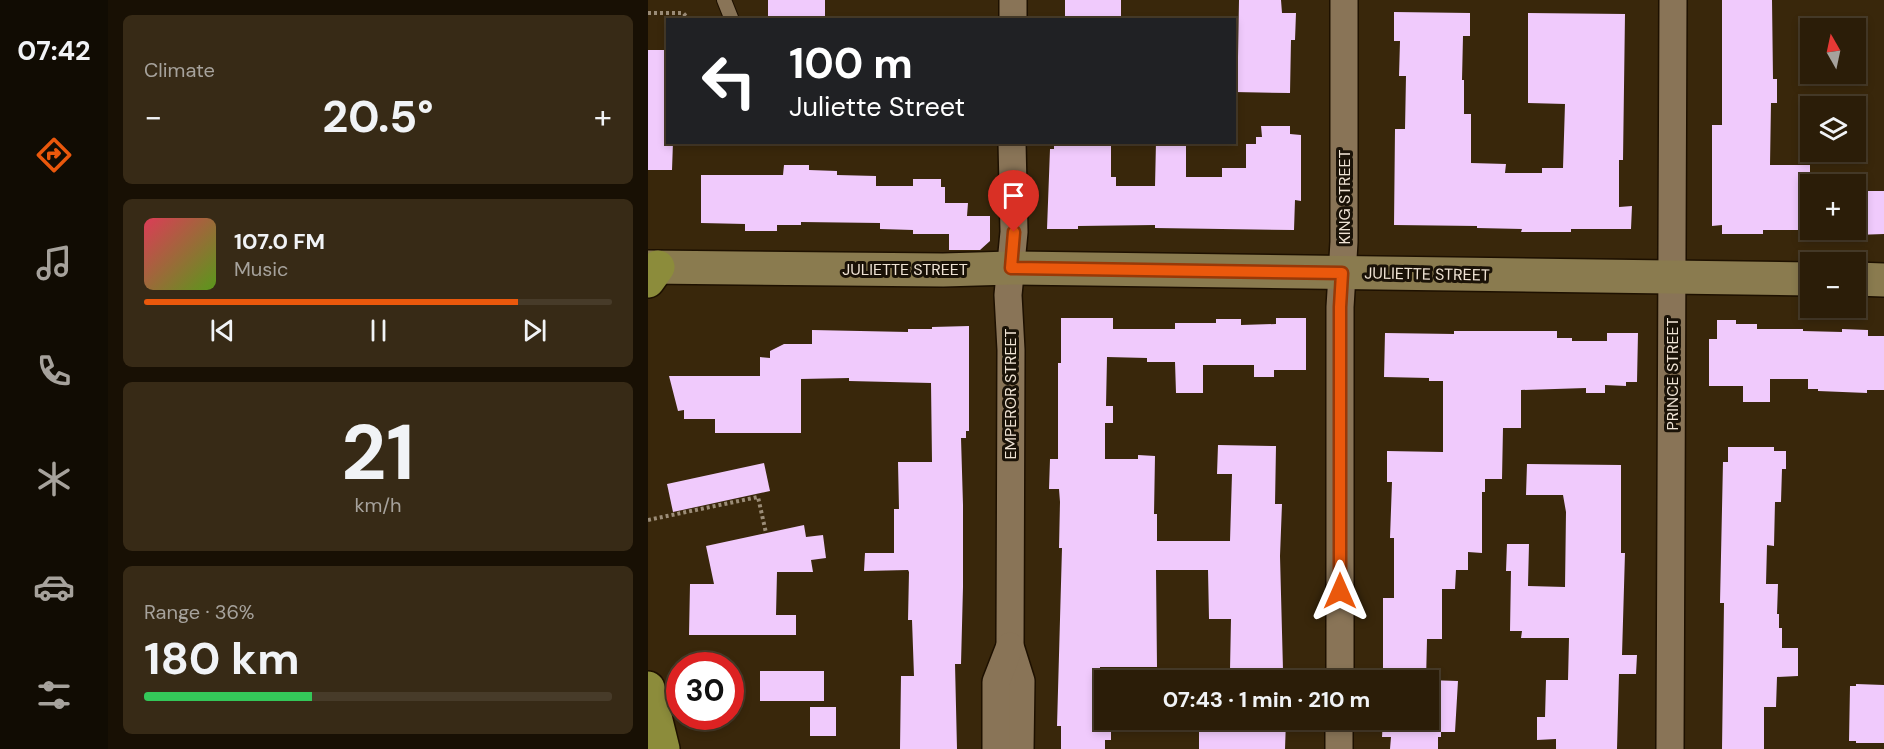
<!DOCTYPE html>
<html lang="en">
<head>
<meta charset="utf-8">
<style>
  body { margin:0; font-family:"DM Sans",sans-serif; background:#372a16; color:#f1f3f6; height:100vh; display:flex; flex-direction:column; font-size:22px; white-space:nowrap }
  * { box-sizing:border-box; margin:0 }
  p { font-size:20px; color:#a6a29c }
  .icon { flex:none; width:33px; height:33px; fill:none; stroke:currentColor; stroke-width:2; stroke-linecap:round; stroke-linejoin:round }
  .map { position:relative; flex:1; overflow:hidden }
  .drawer { display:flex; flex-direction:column; gap:15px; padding:15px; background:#181004; width:540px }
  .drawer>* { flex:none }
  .hud { position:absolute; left:18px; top:18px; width:570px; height:126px; border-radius:0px; box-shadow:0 3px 9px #0003,0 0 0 2px #473b29; background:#202124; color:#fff; overflow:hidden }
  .needle { width:39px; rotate:351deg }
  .tools { position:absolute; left:1152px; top:18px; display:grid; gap:12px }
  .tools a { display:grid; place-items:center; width:66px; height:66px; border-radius:0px; background:#2b1d08; box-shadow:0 3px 9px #0003,0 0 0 2px #473b29; font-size:30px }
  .speed { position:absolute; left:18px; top:652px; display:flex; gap:12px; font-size:30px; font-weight:700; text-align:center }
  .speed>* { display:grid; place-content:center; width:78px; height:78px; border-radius:50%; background:#2b1d08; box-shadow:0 3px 9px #0003,0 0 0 2px #473b29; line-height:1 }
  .speed .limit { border:9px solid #d22; background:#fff; color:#111 }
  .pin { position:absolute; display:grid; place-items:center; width:51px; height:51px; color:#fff; margin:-62px -26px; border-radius:50% 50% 50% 0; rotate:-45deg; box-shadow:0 0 6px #0007 }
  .pin .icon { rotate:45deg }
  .me { position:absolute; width:66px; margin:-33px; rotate:0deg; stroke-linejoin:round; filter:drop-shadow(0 0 4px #0008) }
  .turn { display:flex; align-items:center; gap:21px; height:126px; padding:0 24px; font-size:27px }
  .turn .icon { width:78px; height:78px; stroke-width:2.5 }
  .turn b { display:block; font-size:42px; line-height:51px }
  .big { font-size:45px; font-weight:700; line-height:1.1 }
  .drawer .card { flex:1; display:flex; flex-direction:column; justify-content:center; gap:9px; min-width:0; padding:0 21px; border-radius:9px; background:#372a16 }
  .drawer .dial { align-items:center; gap:0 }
  .dial b { font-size:78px; line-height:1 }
  .song { display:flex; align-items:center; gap:18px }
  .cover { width:72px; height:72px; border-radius:9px; background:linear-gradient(135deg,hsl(350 70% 55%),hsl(90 70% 35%)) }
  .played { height:6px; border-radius:3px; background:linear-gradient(90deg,#ea580c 80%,#473b29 80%) }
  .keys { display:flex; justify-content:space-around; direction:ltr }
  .heat { display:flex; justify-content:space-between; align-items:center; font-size:33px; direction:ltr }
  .charge { height:9px; border-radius:4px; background:linear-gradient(90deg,#34c759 36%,#473b29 0) }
  .trip { position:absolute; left:446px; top:670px; width:345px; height:60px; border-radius:0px; background:#2b1d08; box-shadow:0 3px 9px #0003,0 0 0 2px #473b29; font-weight:700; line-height:60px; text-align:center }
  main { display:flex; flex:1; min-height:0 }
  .dock { display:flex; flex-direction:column; width:108px; justify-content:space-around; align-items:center; background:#110c03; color:#a6a29c }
  .dock .icon { width:42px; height:42px }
  .dock .on { color:#ea580c }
  .dock b { font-size:27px; color:#f1f3f6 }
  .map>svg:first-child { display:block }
  .building { fill:#f0cafc }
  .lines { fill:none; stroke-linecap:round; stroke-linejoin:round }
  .lane-casing { stroke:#1d1000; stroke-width:16 }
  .street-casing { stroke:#1d1000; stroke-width:30 }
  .secondary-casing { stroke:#1d1000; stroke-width:36 }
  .highway-casing { stroke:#1d1000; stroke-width:36 }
  .path { stroke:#9b8c77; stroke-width:4; stroke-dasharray:3 3; stroke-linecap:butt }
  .lane { stroke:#897457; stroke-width:14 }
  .street { stroke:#897457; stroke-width:27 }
  .secondary { stroke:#8a7b4f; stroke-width:33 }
  .highway { stroke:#8c8c3b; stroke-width:33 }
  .route-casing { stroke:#983908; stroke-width:15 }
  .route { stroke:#ea580c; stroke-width:10 }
  .labels { text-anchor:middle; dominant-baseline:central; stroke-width:6; stroke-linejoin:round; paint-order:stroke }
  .street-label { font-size:16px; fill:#f0e4d5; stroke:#1a1207 }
</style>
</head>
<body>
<main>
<nav class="dock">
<b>07:42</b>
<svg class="icon on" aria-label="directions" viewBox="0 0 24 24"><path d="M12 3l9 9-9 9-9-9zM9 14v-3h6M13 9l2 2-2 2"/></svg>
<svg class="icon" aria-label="music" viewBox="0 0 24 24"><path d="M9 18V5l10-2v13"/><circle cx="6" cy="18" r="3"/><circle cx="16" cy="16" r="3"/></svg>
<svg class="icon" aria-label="phone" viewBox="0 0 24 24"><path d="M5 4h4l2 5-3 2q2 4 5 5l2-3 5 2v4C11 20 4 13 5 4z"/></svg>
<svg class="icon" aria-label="climate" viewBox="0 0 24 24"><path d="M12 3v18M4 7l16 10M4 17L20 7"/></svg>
<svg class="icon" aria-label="car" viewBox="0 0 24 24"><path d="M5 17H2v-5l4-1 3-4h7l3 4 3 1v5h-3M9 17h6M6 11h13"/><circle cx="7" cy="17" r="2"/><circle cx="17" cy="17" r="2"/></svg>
<svg class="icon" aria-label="filters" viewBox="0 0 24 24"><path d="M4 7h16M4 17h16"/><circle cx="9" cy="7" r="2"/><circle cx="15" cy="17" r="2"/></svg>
</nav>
<section class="drawer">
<div class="card"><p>Climate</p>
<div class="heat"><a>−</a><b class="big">20.5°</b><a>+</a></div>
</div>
<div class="card">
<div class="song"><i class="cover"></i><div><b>107.0 FM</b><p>Music</p></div></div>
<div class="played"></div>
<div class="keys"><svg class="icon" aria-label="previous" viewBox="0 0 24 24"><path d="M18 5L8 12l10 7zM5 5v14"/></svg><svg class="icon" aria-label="pause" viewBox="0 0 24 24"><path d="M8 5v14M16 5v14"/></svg><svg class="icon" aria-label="next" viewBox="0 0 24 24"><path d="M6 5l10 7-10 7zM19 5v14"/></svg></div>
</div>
<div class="card dial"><b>21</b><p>km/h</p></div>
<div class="card"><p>Range · 36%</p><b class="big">180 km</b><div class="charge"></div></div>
</section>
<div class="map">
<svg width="1236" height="749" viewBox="0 0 1236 749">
  <rect width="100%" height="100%" fill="#39270b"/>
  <!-- building -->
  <g class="building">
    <rect x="120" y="0" width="57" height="20"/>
    <rect x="417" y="0" width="56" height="20"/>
    <path d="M591,0H633L634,13H648L647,40H643L642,93L586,92V57H590Z"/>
    <path d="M1074,0H1124L1125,79H1129V103H1123L1122,165H1162V230H1115V234H1074V225L1064,226V125H1074Z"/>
    <path d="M746,12L822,13V36H815L814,80H816V114H823V163L858,164L857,173H894V168H915L917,104L880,103V13L977,14L975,160H971V207L984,206L983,229H923V232H873L874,229L829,228V226L746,225L747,129H757L758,76H751L752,41H746Z"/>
    <path d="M0,50H20V142H25L24,170H0Z"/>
    <path d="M613,126H642V134L653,135V201L647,200L646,230L507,228V225L430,226V229H399L402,149H406V142H463V177H468V186H507L508,142H538V177H574V168H598V144H608V137H614Z"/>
    <path d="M136,165H161V170L189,171V175L228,176V186H265V179H293V187H297V203H320L319,216H342V241L332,250H301V234H265V230L232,229V223L153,222V225H129V231H97V224L53,223V175H135Z"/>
    <path d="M1208,191H1236V234L1208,235Z"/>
    <path d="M413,318H465V329H527V323H568V319H593V325L628,324V318H658V370H626V377H606V365H555V393H528L527,362H499V358L459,357L458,406H465V423H457V459H490V455L507,456L506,514H509V541H582L584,474H569L570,445L628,446L627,504H634L632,556L635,670H582L583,619H561L560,570H508L509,667H452L451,714H456V720H463V740H457V749H413V726H409L414,548H411L412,502L411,489H401L402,459H410V363H413Z"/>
    <path d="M1069,320H1088V324H1109V329H1155V331L1194,332V329L1220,330V336H1236V390H1219V393L1170,391V389H1160V379H1122V402H1095V386H1061V339H1069Z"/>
    <path d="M321,326V431H318V438H313L315,505V587L313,664H307L309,749H252L253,676H266L264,620H260L261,572L260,570L216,571L217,553H246V509H251L250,462H284L283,383L201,381V378L153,379V433H67V419H36V410L30,411L21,376H112V357L122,358V351L136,344H164V330L260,332V329H284V327Z"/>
    <path d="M806,331H909V338H924V341H959V333H990L989,382H978V386L957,385V393H938V388L873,390V428H855L854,479H837V492H834V553L820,552V570H808L807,589H794V639H779L778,681H735V598H746V538H742L744,482H739V451L795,452V381H781V378L736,377L737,333L806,334Z"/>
    <path d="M1080,447H1126V451H1138V469H1134L1133,502H1127L1126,546L1119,545L1118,584H1130L1129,614H1131V628H1134V648H1150V676L1129,677L1128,707H1116V749H1074L1076,603H1072L1075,462H1080Z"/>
    <path d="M116,463L122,491L25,512L19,484Z"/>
    <path d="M879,464L973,465V553H977L974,655H989L988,674H971L969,749H908V739L889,740V717H897L898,680H920L921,638H873L874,631H862L863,571H858L859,544H881L880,586L917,587L918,512L915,495H878Z"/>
    <path d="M156,525L158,537L175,535L178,558L163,560L165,572H129L128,615H148V635H41L42,584H66L58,546Z"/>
    <rect x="112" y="671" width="64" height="30"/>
    <path d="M780,680L810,681L807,732H793V737H790V749H742L743,737H734L735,720H780Z"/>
    <path d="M1208,684L1236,685V743H1208V741H1201L1202,686H1208Z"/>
    <rect x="162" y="707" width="26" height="29"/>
    <path d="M551,720H638L637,749H551Z"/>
  </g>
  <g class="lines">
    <defs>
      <path id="lane" d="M76,0L84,20"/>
      <g id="street">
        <path d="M365,20V0"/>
        <path d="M364,142L366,232L360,295L363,350L362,646L373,681L372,749"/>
        <path d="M692,681V307L696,242V0"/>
        <path d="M348,749V682L362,646"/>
        <path d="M691,749V720"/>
        <path d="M1022,749L1025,0"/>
      </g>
      <g id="secondary">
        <path d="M0,267L295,270L363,268L1162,279"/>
        <path d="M1208,279L1236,280"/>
      </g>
      <g id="highway">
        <path d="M0,281L10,267"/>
        <path d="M0,688L15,749"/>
      </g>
    </defs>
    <!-- lane casing -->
    <use href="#lane" class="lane-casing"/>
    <!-- street casing -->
    <use href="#street" class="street-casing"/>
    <!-- secondary casing -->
    <use href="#secondary" class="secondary-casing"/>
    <!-- highway casing -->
    <use href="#highway" class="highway-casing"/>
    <!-- path -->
    <g class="path">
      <path d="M0,13H35L42,20"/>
      <path d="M0,520L110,497L118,533"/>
    </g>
    <!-- lane -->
    <use href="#lane" class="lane"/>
    <!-- street -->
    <use href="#street" class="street"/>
    <!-- secondary -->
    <use href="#secondary" class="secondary"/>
    <!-- highway -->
    <use href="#highway" class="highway"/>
  </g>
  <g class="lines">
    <defs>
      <path id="route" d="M366,232L363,268L694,273L692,307V591"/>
    </defs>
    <!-- route casing -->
    <use href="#route" class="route-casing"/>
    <!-- route -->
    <use href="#route" class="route"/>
  </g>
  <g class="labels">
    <!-- street labels -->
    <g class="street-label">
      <text transform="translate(696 197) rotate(-90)">KING STREET</text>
      <text x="257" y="269">JULIETTE STREET</text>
      <text transform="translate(779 274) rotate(1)">JULIETTE STREET</text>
      <text transform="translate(1024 374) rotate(-90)">PRINCE STREET</text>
      <text transform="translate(362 394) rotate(-90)">EMPEROR STREET</text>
    </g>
  </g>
</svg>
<div class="tools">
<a><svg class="needle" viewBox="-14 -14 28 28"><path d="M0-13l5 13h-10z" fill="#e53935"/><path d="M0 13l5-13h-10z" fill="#a6a29c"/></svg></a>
<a><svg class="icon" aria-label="layers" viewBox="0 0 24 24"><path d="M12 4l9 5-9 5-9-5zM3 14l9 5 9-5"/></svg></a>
<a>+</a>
<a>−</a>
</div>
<div class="speed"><div class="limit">30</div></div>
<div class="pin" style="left:366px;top:232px;background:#d93025"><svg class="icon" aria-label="arrive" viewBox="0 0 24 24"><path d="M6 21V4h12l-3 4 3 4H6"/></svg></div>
<svg class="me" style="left:692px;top:591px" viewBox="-20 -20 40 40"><path d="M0-17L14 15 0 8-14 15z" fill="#ea580c" stroke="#fff" stroke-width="4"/></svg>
<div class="trip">07:43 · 1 min · 210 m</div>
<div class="hud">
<div class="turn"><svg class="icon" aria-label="left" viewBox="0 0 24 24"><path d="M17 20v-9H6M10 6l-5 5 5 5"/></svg><div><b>100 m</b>Juliette Street</div></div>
</div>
</div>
</main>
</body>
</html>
